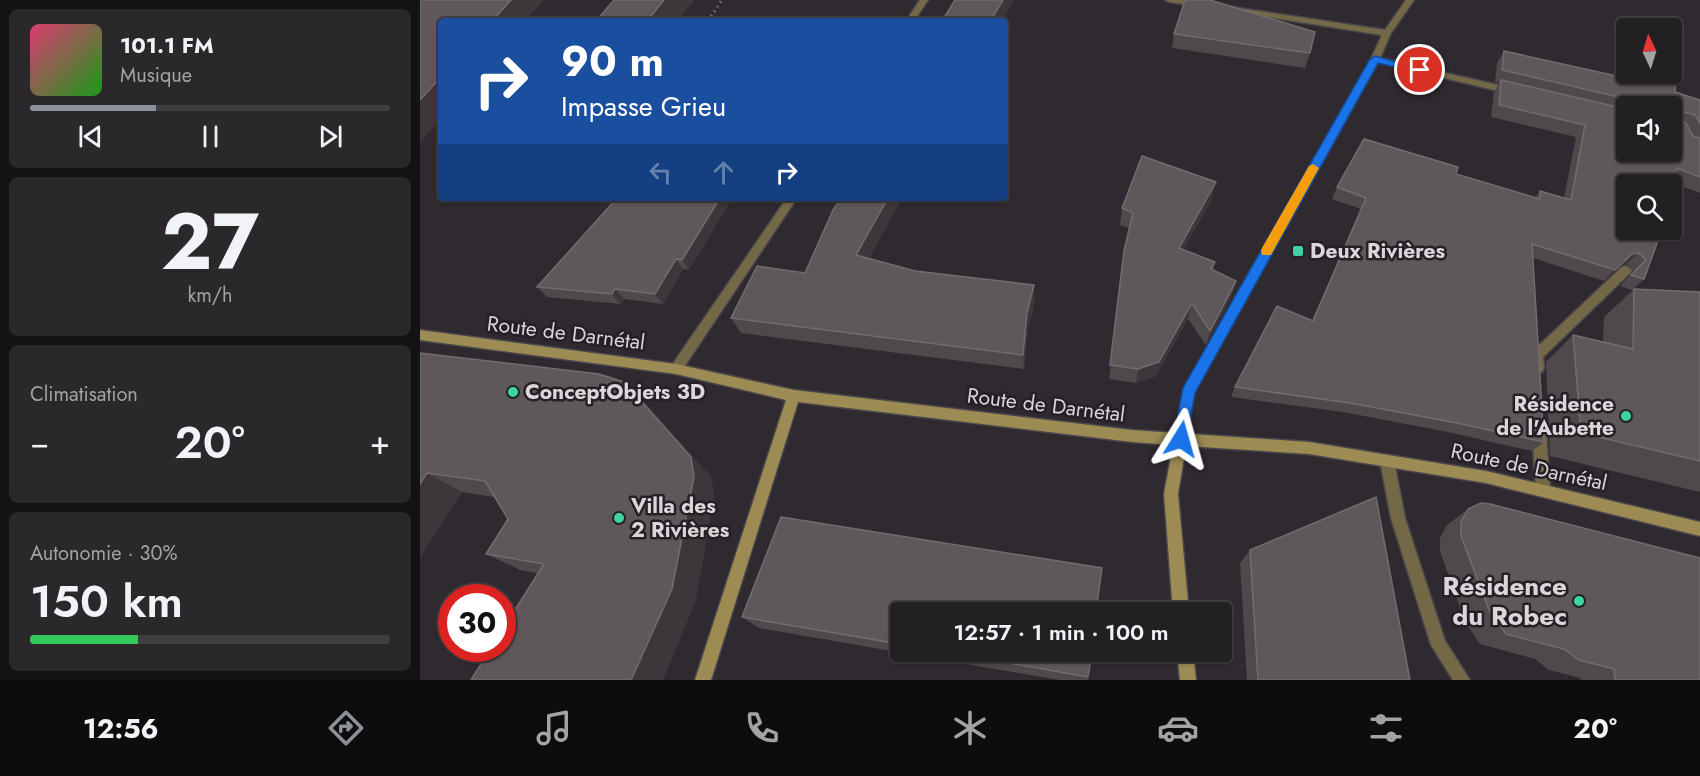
<!DOCTYPE html>
<html lang="fr">
<head>
<meta charset="utf-8">
<style>
  body { margin:0; font-family:Jost,sans-serif; background:#2b282c; color:#f1f3f6; height:100vh; display:flex; flex-direction:column; font-size:22px; white-space:nowrap }
  * { box-sizing:border-box; margin:0 }
  p { font-size:20px; color:#a3a3a6 }
  .icon { flex:none; width:33px; height:33px; fill:none; stroke:currentColor; stroke-width:2; stroke-linecap:round; stroke-linejoin:round }
  .map { position:relative; flex:1; overflow:hidden }
  .side { display:flex; flex-direction:column; gap:9px; padding:9px; background:#131214; width:420px }
  .side>* { flex:none }
  .guide { position:absolute; left:18px; top:18px; width:570px; height:183px; border-radius:6px; box-shadow:0 2px 4px #0004,0 0 0 2px #403e41; background:#1a4fa0; color:#fff; overflow:hidden }
  .needle { width:39px; rotate:356deg }
  .fabs { position:absolute; left:1196px; top:18px; display:grid; gap:12px }
  .fabs a { display:grid; place-items:center; width:66px; height:66px; border-radius:6px; background:#232024; box-shadow:0 2px 4px #0004,0 0 0 2px #403e41; font-size:30px }
  .speed { position:absolute; left:18px; top:584px; display:flex; gap:12px; font-size:30px; font-weight:700; text-align:center }
  .speed>* { display:grid; place-content:center; width:78px; height:78px; border-radius:50%; background:#232024; box-shadow:0 2px 4px #0004,0 0 0 2px #403e41; line-height:1 }
  .speed .limit { border:9px solid #d22; background:#fff; color:#111 }
  .pin { position:absolute; display:grid; place-items:center; width:51px; height:51px; color:#fff; margin:-26px; border:3px solid #fff; border-radius:50%; box-shadow:0 2px 6px #0007 }
  .me { position:absolute; width:66px; margin:-33px; rotate:8deg; stroke-linejoin:round; filter:drop-shadow(0 0 4px #0008) }
  .turn { display:flex; align-items:center; gap:21px; height:126px; padding:0 24px; font-size:27px }
  .turn .icon { width:78px; height:78px; stroke-width:2.5 }
  .turn b { display:block; font-size:42px; line-height:51px }
  .lanes { display:flex; align-items:center; height:57px; padding:0 24px; background:#0003; justify-content:center; gap:30px; direction:ltr }
  .lanes .off { opacity:.35 }
  .big { font-size:45px; font-weight:600; line-height:1.1 }
  .side .widget { flex:1; display:flex; flex-direction:column; justify-content:center; gap:9px; min-width:0; padding:0 21px; border-radius:9px; background:#2b282c }
  .side .dial { align-items:center; gap:0 }
  .dial b { font-size:78px; line-height:1 }
  .song { display:flex; align-items:center; gap:18px }
  .cover { width:72px; height:72px; border-radius:9px; background:linear-gradient(135deg,hsl(340 70% 55%),hsl(120 70% 35%)) }
  .played { height:6px; border-radius:3px; background:linear-gradient(90deg,#8c9099 35%,#403e41 35%) }
  .keys { display:flex; justify-content:space-around; direction:ltr }
  .heat { display:flex; justify-content:space-between; align-items:center; font-size:33px; direction:ltr }
  .charge { height:9px; border-radius:4px; background:linear-gradient(90deg,#34c759 30%,#403e41 0) }
  .trip { position:absolute; left:470px; top:602px; width:342px; height:60px; border-radius:6px; background:#232024; box-shadow:0 2px 4px #0004,0 0 0 2px #403e41; font-weight:600; line-height:60px; text-align:center }
  .dock { display:flex; height:96px; justify-content:space-around; align-items:center; background:#0e0d0e; color:#a3a3a6 }
  .dock .icon { width:42px; height:42px }
  .dock .active { color:#8c9099 }
  .dock b { font-size:27px; color:#f1f3f6 }
  main { display:flex; flex:1; min-height:0 }
  .map>svg:first-child { display:block }
  .lines { fill:none; stroke-linecap:round; stroke-linejoin:round }
  .lane-casing { stroke:#4a464b; stroke-width:3 }
  .street-casing { stroke:#4a464b; stroke-width:3 }
  .secondary-casing { stroke:#4a464b; stroke-width:3 }
  .path { stroke:#757075; stroke-width:3; stroke-dasharray:1.5 4; stroke-linecap:butt }
  .lane { fill:#746947; fill-rule:evenodd }
  .street { fill:#746947; fill-rule:evenodd }
  .secondary { fill:#9c8b53; fill-rule:evenodd }
  .wall { fill:#50494c; fill-rule:evenodd }
  .shaded-wall { fill:#3d363a }
  .building { fill:#5f585b; stroke:#726c6f; stroke-width:1.5 }
  .route { fill:#1a73e8; stroke:#114b97; stroke-width:1.5 }
  .slow { fill:#f59e0b }
  .poi-dot { fill:#3dd4a3; stroke:#262026; stroke-width:2 }
  .labels { text-anchor:middle; dominant-baseline:central; stroke-width:5; stroke-linejoin:round; paint-order:stroke }
  .poi-label { font-size:21px; font-weight:bold; fill:#dad6da; stroke:#262026; text-anchor:start }
  .street-label { font-size:21px; fill:#dad6da; stroke:#262026 }
  .near-poi-label { font-size:26px; font-weight:bold; fill:#dad6da; stroke:#262026; text-anchor:end }
</style>
</head>
<body>
<main>
<section class="side">
<div class="widget">
<div class="song"><i class="cover"></i><div><b>101.1 FM</b><p>Musique</p></div></div>
<div class="played"></div>
<div class="keys"><svg class="icon" aria-label="previous" viewBox="0 0 24 24"><path d="M18 5L8 12l10 7zM5 5v14"/></svg><svg class="icon" aria-label="pause" viewBox="0 0 24 24"><path d="M8 5v14M16 5v14"/></svg><svg class="icon" aria-label="next" viewBox="0 0 24 24"><path d="M6 5l10 7-10 7zM19 5v14"/></svg></div>
</div>
<div class="widget dial"><b>27</b><p>km/h</p></div>
<div class="widget"><p>Climatisation</p>
<div class="heat"><a>−</a><b class="big">20°</b><a>+</a></div>
</div>
<div class="widget"><p>Autonomie · 30%</p><b class="big">150 km</b><div class="charge"></div></div>
</section>
<div class="map">
<svg width="1280" height="680" viewBox="0 0 1280 680">
  <rect width="100%" height="100%" fill="#2f2a30"/>
  <g class="lines">
    <defs>
      <g id="lane">
        <path d="M1206,266L1212,270L1210,273L1123,357L1124,368L1122,372L1118,373L1114,372L1111,355L1113,351L1202,267Z"/>
        <path d="M1119,424L1124,426L1126,430L1130,489L1128,494L1123,495L1118,494L1116,489L1112,430L1114,426Z"/>
      </g>
      <g id="street">
        <path d="M500,0H508L494,21H486Z"/>
        <path d="M745,0H767L783,4L779,6L749,2Z"/>
        <path d="M986,0H994L971,33L960,58L1091,88L1096,91L1091,94L958,62L774,393L766,443L761,445L756,443L754,439L764,388L951,59L962,35L811,11L807,9L811,7L965,30Z"/>
        <path d="M367,198H377L260,373L256,374L252,373L250,369L252,365Z"/>
        <path d="M967,455L972,457L974,461L985,518L1025,641L1050,680H1033L1011,645L971,518L960,461L962,457Z"/>
      </g>
      <g id="secondary">
        <path d="M0,330L256,364L374,390L712,430L889,442L1066,471L1280,522V536L1066,483L889,454L766,446L758,494L769,612H753L744,494L753,445L712,442L378,402L291,680H275L366,400L256,374L0,340Z"/>
        <path d="M757,651H773L776,680H760Z"/>
      </g>
    </defs>
    <!-- lane casing -->
    <use href="#lane" class="lane-casing"/>
    <!-- street casing -->
    <use href="#street" class="street-casing"/>
    <!-- secondary casing -->
    <use href="#secondary" class="secondary-casing"/>
    <!-- path -->
    <path class="path" d="M288,21L302,0"/>
    <!-- lane -->
    <use href="#lane" class="lane"/>
    <!-- street -->
    <use href="#street" class="street"/>
    <!-- secondary -->
    <use href="#secondary" class="secondary"/>
  </g>
  <!-- wall -->
  <g class="wall">
    <path d="M1217,18L1262,29L1255,92L1280,100V193L1251,182L1250,184H1206V230H1231L1229,234L1239,238L1224,279L1212,290L1200,286L1214,271L1207,264L1200,265L1184,281L1113,258L1124,442L1112,451L1028,432L923,412L811,397L815,387L857,306L892,320L941,209L912,199L917,187L944,139L1038,167L1036,174L1115,198L1120,191L1144,198L1156,137L1071,117L1074,92L1079,83L1075,82L1077,63L1084,51L1199,77L1206,40V74H1251V28H1209ZM1206,106H1251V152H1206Z"/>
    <path d="M754,34L890,53L885,68L752,48Z"/>
    <path d="M197,198H312L269,270L263,269L243,304L204,299L200,304L127,297L117,287Z"/>
    <path d="M421,198H482L449,258L495,271L615,301L608,328L604,369L321,333L311,318L385,273Z"/>
    <path d="M792,199L763,250L795,262L793,270L816,281L811,297L786,345L768,319L736,376L716,383L689,379L709,228L700,225L702,208Z"/>
    <path d="M1214,289L1280,292V492L1130,456L1126,362L1153,335L1183,342L1184,317Z"/>
    <path d="M0,353L226,404L291,477L294,496L275,603L100,570L66,554L88,519L74,497L42,492L0,557Z"/>
    <path d="M1048,509L1280,680H1161V678L1129,670L1115,659L1060,644L1045,622L1020,551V538L1027,525Z"/>
    <path d="M830,550L990,680H827L820,563Z"/>
    <path d="M480,612V651H672L668,680H639L339,628L322,617Z"/>
  </g>
  <!-- shaded-wall -->
  <g class="shaded-wall">
    <path d="M91,0H122L123,1L105,21H72Z"/>
    <path d="M244,0H274L258,21H227Z"/>
    <path d="M583,0H595L582,21H570Z"/>
    <path d="M21,77V118L0,143V100Z"/>
    <path d="M796,182L792,199L755,264L759,248Z"/>
    <path d="M300,198H312L269,270L262,260Z"/>
    <path d="M468,198H482L442,270L436,255Z"/>
    <path d="M1219,253L1207,264L1200,265L1184,281L1212,254Z"/>
    <path d="M256,259L263,269L243,304L235,294Z"/>
    <path d="M816,281L811,297L786,345L790,331Z"/>
    <path d="M614,285L615,301L608,328L604,369L603,355L607,313Z"/>
    <path d="M195,289L204,299L200,304L192,294Z"/>
    <path d="M772,303L768,319L736,376L716,383L718,369Z"/>
    <path d="M204,382L226,404L291,477L294,496L275,603L243,680H211Z"/>
    <path d="M7,473L42,492L0,557V484Z"/>
  </g>
  <!-- building -->
  <g class="building">
    <path d="M0,0H91L72,21H21V77L0,100Z"/>
    <path d="M194,0H244L227,21H176Z"/>
    <path d="M535,0H583L570,21H522Z"/>
    <path d="M765,0H790L895,32L890,53L754,34Z"/>
    <path d="M1217,18L1262,29L1255,92L1280,100V123L1275,115L1260,111V120L1266,123L1273,136L1280,138V177L1257,168L1250,184H1206V230H1231L1229,234L1239,238L1224,279L1211,275L1226,260L1219,253L1212,254L1195,270L1112,244L1124,442L1037,423L930,403L815,387L857,306L893,321L946,198L917,187L944,139L1038,167L1036,174L1120,199V191L1151,200L1165,125L1079,105L1081,80L1206,109V152H1251V106H1217L1216,101L1082,70L1084,51L1206,78L1207,74H1251V28H1215Z"/>
    <path d="M722,156L796,182L759,248L795,262L791,269L816,281L790,331L772,303L739,362L718,369L690,365L704,251L713,213L702,208Z"/>
    <path d="M197,198H300L262,260L256,259L235,294L195,289L192,294L117,287Z"/>
    <path d="M421,198H468L436,255L495,271L614,285L607,313L603,355L311,318L337,266L385,273L413,210Z"/>
    <path d="M1214,289L1280,292V461L1161,433L1153,335L1213,349Z"/>
    <path d="M0,353L179,374L204,382L271,457L274,477L252,589L211,680H51L71,648H82V630L124,564L66,554L88,519L65,481L7,473L0,484Z"/>
    <path d="M956,497L990,680H838L830,550Z"/>
    <path d="M1061,503L1070,504L1280,558V680H1195L1194,669L1159,660L1144,649L1086,634L1069,610L1041,536V522L1048,509Z"/>
    <path d="M361,517L682,568L676,612H480V644L322,617Z"/>
    <path d="M520,651H672L668,677Z"/>
  </g>
  <!-- route -->
  <path class="route" d="M955,56L1006,70L1000,73L958,63L775,393L766,443L761,445L756,443L753,439L763,388L950,59Z"/>
  <!-- slow -->
  <path class="slow" d="M893,164L899,168L851,255H842L841,251L842,248L889,166Z"/>
  <!-- markers -->
  <g class="poi-dot">
    <rect x="872" y="245" width="12" height="12" rx="3"/>
    <circle cx="93" cy="392" r="6"/>
    <circle cx="1206" cy="416" r="6"/>
    <circle cx="199" cy="518" r="6"/>
    <circle cx="1159" cy="601" r="6"/>
  </g>
  <g class="labels">
    <!-- poi labels -->
    <g class="poi-label">
      <text x="890" y="251">Deux Rivières</text>
      <text x="105" y="392">ConceptObjets 3D</text>
      <text x="1194" y="404" text-anchor="end">Résidence<tspan x="1194" dy="24">de l'Aubette</tspan></text>
      <text x="211" y="506">Villa des<tspan x="211" dy="24">2 Rivières</tspan></text>
    </g>
    <!-- street labels -->
    <g class="street-label">
      <text transform="translate(146 333) rotate(7)">Route de Darnétal</text>
      <text transform="translate(626 405) rotate(7)">Route de Darnétal</text>
      <text transform="translate(1109 467) rotate(12)">Route de Darnétal</text>
    </g>
    <!-- near-poi labels -->
    <g class="near-poi-label">
      <text x="1147" y="586">Résidence<tspan x="1147" dy="30">du Robec</tspan></text>
    </g>
  </g>
</svg>
<div class="fabs">
<a><svg class="needle" viewBox="-14 -14 28 28"><path d="M0-13l5 13h-10z" fill="#e53935"/><path d="M0 13l5-13h-10z" fill="#a3a3a6"/></svg></a>
<a><svg class="icon" aria-label="sound" viewBox="0 0 24 24"><path d="M4 9h4l5-4v14l-5-4H4zM17 9q2 3 0 6"/></svg></a>
<a><svg class="icon" aria-label="search" viewBox="0 0 24 24"><circle cx="10" cy="10" r="6"/><path d="M15 15l6 6"/></svg></a>
</div>
<div class="speed"><div class="limit">30</div></div>
<div class="pin" style="left:1000px;top:70px;background:#d93025"><svg class="icon" aria-label="arrive" viewBox="0 0 24 24"><path d="M6 21V4h12l-3 4 3 4H6"/></svg></div>
<svg class="me" style="left:761px;top:439px" viewBox="-20 -20 40 40"><path d="M0-17L14 15 0 8-14 15z" fill="#1a73e8" stroke="#fff" stroke-width="4"/></svg>
<div class="trip">12:57 · 1 min · 100 m</div>
<div class="guide">
<div class="turn"><svg class="icon" aria-label="right" viewBox="0 0 24 24"><path d="M7 20v-9h11M14 6l5 5-5 5"/></svg><div><b>90 m</b>Impasse Grieu</div></div>
<div class="lanes"><svg class="icon off" aria-label="left" viewBox="0 0 24 24"><path d="M17 20v-9H6M10 6l-5 5 5 5"/></svg><svg class="icon off" aria-label="ahead" viewBox="0 0 24 24"><path d="M12 20V5M6 11l6-6 6 6"/></svg><svg class="icon" aria-label="right" viewBox="0 0 24 24"><path d="M7 20v-9h11M14 6l5 5-5 5"/></svg></div>
</div>
</div>
</main>
<nav class="dock">
<b>12:56</b>
<svg class="icon active" aria-label="directions" viewBox="0 0 24 24"><path d="M12 3l9 9-9 9-9-9zM9 14v-3h6M13 9l2 2-2 2"/></svg>
<svg class="icon" aria-label="music" viewBox="0 0 24 24"><path d="M9 18V5l10-2v13"/><circle cx="6" cy="18" r="3"/><circle cx="16" cy="16" r="3"/></svg>
<svg class="icon" aria-label="phone" viewBox="0 0 24 24"><path d="M5 4h4l2 5-3 2q2 4 5 5l2-3 5 2v4C11 20 4 13 5 4z"/></svg>
<svg class="icon" aria-label="climate" viewBox="0 0 24 24"><path d="M12 3v18M4 7l16 10M4 17L20 7"/></svg>
<svg class="icon" aria-label="car" viewBox="0 0 24 24"><path d="M5 17H2v-5l4-1 3-4h7l3 4 3 1v5h-3M9 17h6M6 11h13"/><circle cx="7" cy="17" r="2"/><circle cx="17" cy="17" r="2"/></svg>
<svg class="icon" aria-label="filters" viewBox="0 0 24 24"><path d="M4 7h16M4 17h16"/><circle cx="9" cy="7" r="2"/><circle cx="15" cy="17" r="2"/></svg>
<b>20°</b>
</nav>
</body>
</html>
